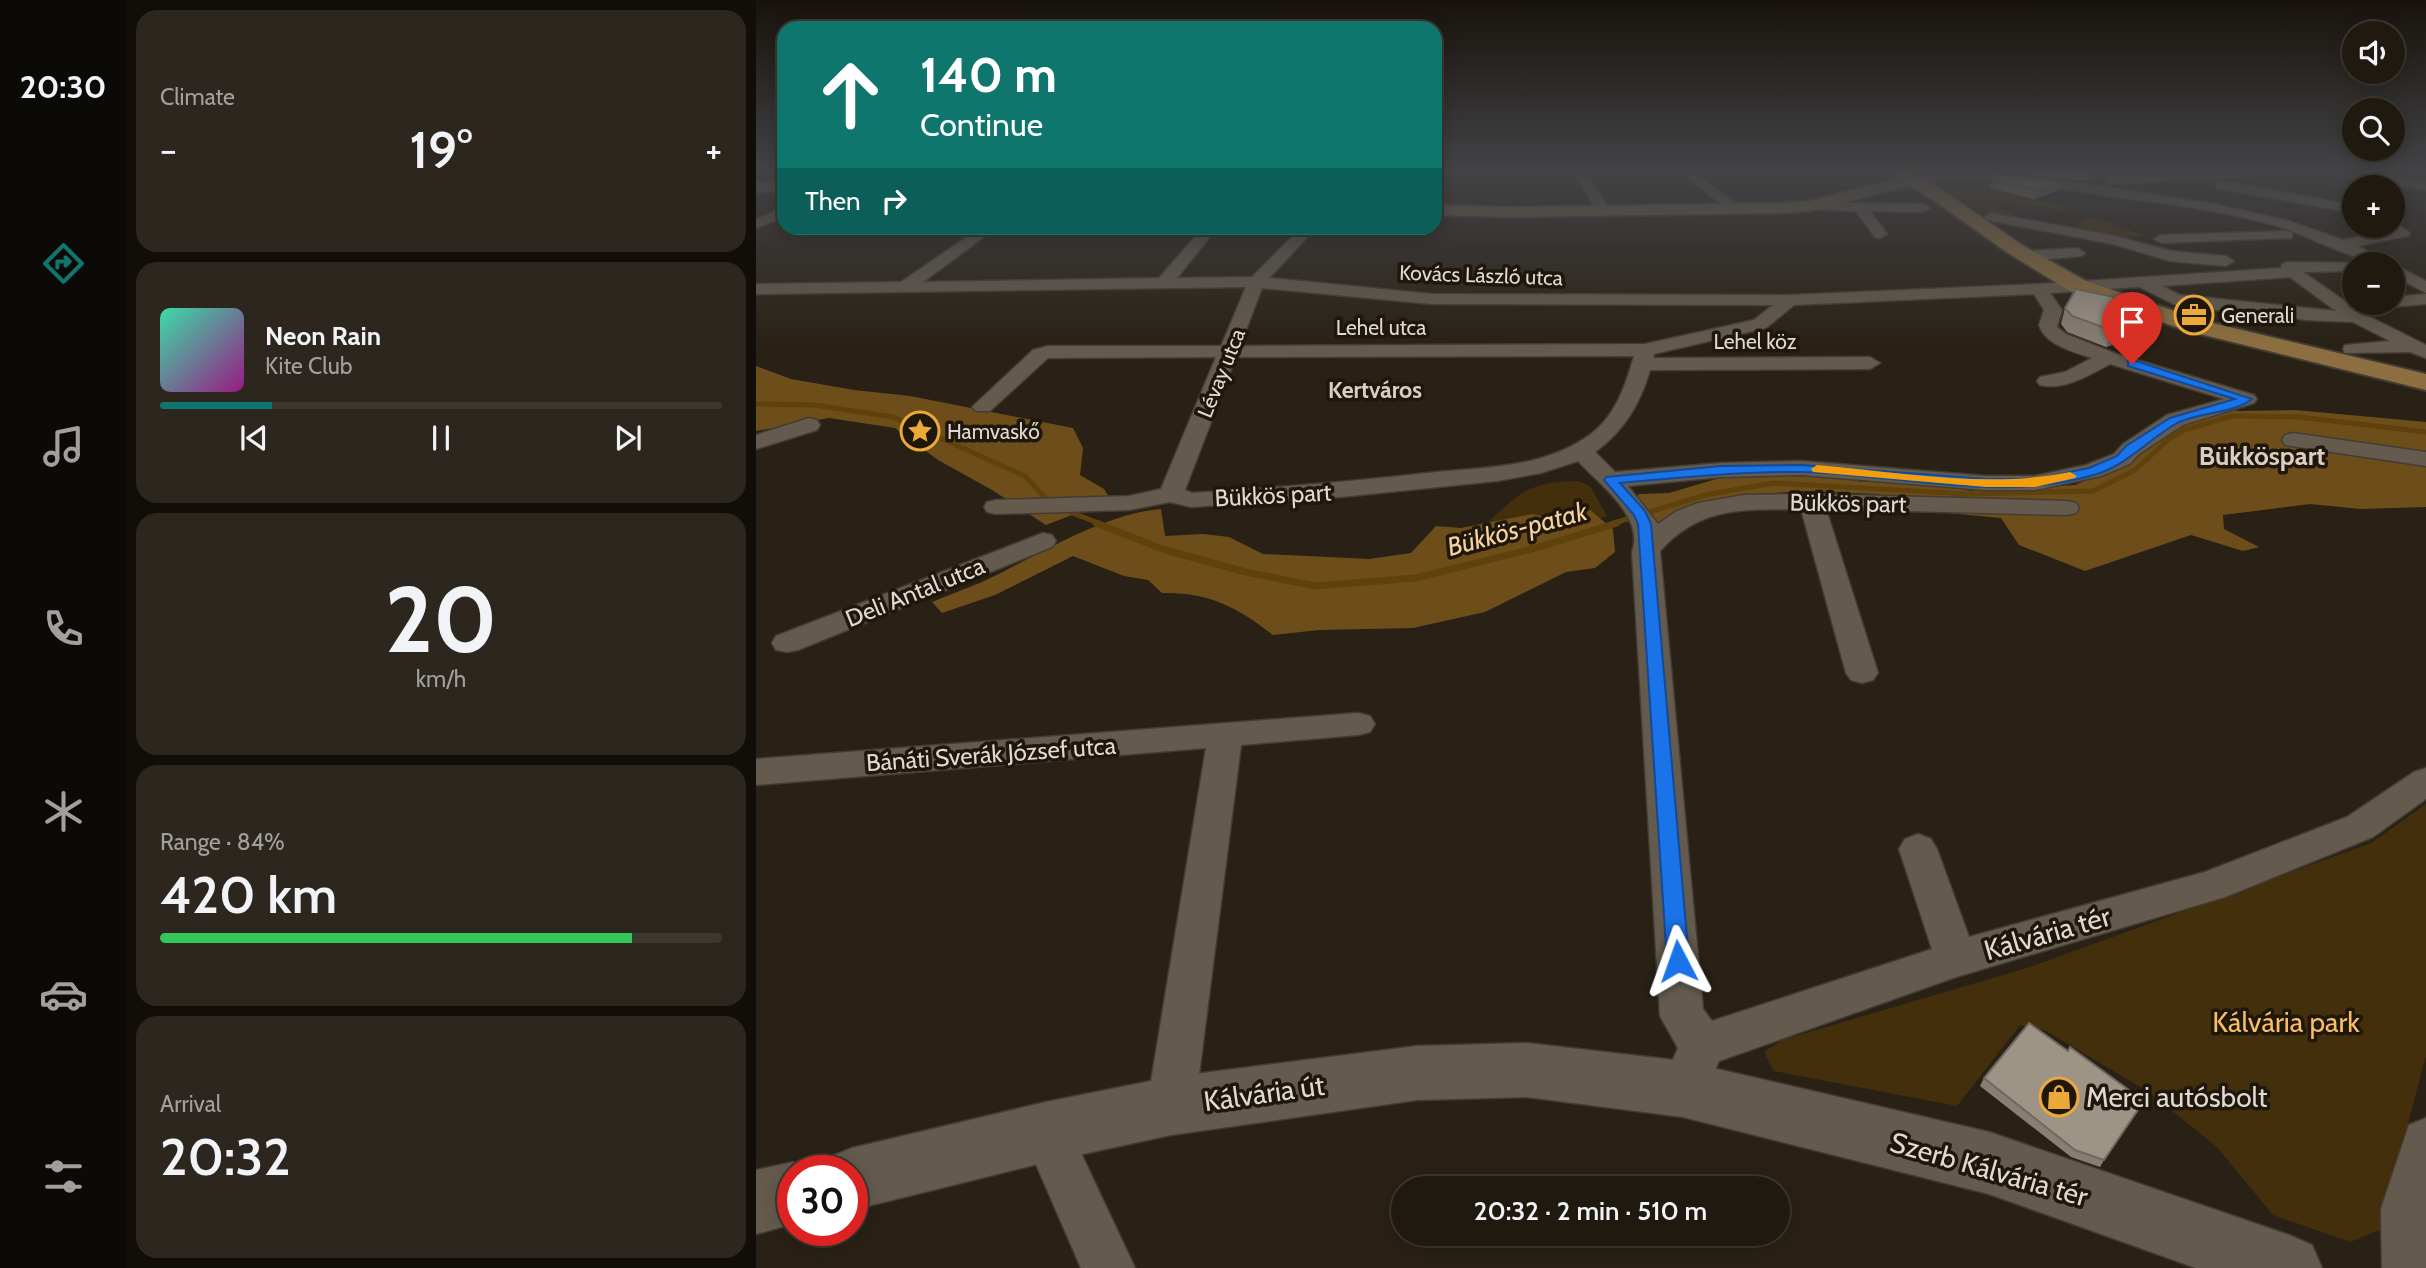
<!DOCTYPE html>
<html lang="en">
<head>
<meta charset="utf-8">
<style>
  body { margin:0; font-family:Cabin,sans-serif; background:#2c261e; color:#f1f3f6; height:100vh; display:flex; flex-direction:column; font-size:26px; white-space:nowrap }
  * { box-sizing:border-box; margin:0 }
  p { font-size:23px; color:#a1a09f }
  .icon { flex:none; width:38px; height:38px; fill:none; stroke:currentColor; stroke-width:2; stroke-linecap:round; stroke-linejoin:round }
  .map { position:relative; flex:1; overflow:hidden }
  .panel { display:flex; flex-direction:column; gap:10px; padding:10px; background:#110e09; width:630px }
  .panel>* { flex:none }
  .hud { position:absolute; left:21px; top:21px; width:665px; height:214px; border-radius:21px; box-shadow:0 4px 18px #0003,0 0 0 2px #3c3830; background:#0f766e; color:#fff; overflow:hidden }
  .buttons { position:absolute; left:1586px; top:21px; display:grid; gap:14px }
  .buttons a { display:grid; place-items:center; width:63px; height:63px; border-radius:50%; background:#1f1910; box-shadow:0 4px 18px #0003,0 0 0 2px #3c3830; font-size:35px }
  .speed { position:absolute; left:21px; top:1155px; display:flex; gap:14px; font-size:35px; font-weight:700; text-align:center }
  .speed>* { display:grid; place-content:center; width:91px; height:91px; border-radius:50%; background:#1f1910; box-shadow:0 4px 18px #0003,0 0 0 2px #3c3830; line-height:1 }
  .speed .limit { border:10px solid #d22; background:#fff; color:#111 }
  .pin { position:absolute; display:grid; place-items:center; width:60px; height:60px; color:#fff; margin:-72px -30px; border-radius:50% 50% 50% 0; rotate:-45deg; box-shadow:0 0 7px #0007 }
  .pin .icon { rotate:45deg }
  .me { position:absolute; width:77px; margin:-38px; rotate:356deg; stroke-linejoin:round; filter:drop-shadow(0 0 5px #0008) }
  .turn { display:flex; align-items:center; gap:24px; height:147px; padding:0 28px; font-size:32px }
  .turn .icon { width:91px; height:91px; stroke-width:2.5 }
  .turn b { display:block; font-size:49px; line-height:60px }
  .then { display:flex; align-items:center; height:66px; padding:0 28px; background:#0003; gap:14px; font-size:26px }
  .big { font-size:52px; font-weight:600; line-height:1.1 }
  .panel .tile { flex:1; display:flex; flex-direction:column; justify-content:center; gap:10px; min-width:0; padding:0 24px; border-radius:21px; background:#2c261e }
  .panel .dial { align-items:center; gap:0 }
  .dial b { font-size:91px; line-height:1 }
  .song { display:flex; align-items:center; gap:21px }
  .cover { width:84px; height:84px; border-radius:10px; background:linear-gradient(135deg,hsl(160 70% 55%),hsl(310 70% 35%)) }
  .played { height:7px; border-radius:4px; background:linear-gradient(90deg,#0f766e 20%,#3c3830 20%) }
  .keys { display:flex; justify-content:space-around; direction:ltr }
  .heat { display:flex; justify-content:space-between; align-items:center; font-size:38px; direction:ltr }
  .charge { height:10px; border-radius:5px; background:linear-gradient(90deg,#34c759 84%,#3c3830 0) }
  .trip { position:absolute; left:635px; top:1176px; width:399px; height:70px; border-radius:35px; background:#1f1910; box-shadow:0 4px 18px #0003,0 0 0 2px #3c3830; font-weight:600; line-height:70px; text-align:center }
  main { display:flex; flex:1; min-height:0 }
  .dock { display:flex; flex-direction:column; width:126px; justify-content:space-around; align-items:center; background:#0c0a06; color:#a1a09f }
  .dock .icon { width:49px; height:49px }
  .dock .on { color:#0f766e }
  .dock b { font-size:32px; color:#f1f3f6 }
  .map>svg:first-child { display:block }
  .green { fill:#442f0c }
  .forest { fill:#6d4e1b }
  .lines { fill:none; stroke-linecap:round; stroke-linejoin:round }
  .stream-far1 { stroke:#5f410b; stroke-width:5 }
  .stream { stroke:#5f410b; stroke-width:7 }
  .minor-casing { stroke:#423c34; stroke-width:3 }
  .tertiary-casing { stroke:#423c34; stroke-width:3 }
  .secondary-casing { stroke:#423c34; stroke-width:4 }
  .primary-casing { stroke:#423c34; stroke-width:4 }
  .minor { fill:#645b4e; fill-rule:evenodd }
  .tertiary { fill:#645b4e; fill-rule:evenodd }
  .secondary { fill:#786547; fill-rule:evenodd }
  .primary { fill:#8c6e40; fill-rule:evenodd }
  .wall { fill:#887f73 }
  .shaded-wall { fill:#6f685e }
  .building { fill:#9e9486; stroke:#6f685e; stroke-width:2 }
  .route { fill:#1a73e8; stroke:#114b97; stroke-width:2 }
  .slow { fill:#f59e0b }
  .labels { text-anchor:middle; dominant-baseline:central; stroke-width:7; stroke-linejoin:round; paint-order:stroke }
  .far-street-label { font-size:21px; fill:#dfd9d2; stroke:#1f170c }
  .far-poi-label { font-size:21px; fill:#dfd9d2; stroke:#1f170c; text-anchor:start }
  .far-quarter-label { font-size:23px; font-weight:bold; fill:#d9cec0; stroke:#1f170c }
  .street-label { font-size:24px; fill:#dfd9d2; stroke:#1f170c }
  .far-district-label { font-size:26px; font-weight:bold; fill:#d9cec0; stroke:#1f170c }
  .water-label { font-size:26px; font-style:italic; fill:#f6d2a0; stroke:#1f170c }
  .near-street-label { font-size:28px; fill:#dfd9d2; stroke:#1f170c }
  .near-park-label { font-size:28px; fill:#f9be63; stroke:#1f170c }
  .near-poi-label { font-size:28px; fill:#dfd9d2; stroke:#1f170c; text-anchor:start }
</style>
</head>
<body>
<main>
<nav class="dock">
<b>20:30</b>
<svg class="icon on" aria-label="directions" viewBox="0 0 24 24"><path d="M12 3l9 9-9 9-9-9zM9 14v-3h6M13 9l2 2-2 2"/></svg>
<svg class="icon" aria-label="music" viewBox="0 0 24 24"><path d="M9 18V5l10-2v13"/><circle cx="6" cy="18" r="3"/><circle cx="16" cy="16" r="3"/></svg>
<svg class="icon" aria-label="phone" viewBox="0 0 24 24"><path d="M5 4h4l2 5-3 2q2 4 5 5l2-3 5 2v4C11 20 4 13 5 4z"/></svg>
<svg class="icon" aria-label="climate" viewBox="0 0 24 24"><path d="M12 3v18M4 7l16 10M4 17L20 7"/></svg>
<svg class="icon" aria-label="car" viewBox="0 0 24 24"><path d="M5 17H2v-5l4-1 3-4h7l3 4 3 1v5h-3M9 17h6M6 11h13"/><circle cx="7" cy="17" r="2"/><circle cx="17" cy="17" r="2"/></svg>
<svg class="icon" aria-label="filters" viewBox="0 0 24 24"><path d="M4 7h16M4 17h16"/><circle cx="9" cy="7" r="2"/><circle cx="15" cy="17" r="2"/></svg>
</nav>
<section class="panel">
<div class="tile"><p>Climate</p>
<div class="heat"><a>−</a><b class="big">19°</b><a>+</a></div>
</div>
<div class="tile">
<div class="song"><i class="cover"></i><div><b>Neon Rain</b><p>Kite Club</p></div></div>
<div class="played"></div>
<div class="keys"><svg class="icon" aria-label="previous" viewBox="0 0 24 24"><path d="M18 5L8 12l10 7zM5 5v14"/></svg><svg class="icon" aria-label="pause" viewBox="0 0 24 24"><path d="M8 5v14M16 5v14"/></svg><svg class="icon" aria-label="next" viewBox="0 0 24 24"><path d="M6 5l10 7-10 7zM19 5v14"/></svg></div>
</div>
<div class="tile dial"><b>20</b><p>km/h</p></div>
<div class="tile"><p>Range · 84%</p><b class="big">420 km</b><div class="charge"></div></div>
<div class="tile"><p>Arrival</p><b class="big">20:32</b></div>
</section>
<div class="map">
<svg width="1670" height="1268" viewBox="0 0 1670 1268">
  <rect width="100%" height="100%" fill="#292115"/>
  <!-- green -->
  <g class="green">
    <path d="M1221,178L1272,182L1253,193L1317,208L1303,211L1273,204L1270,206L1250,203L1241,208L1259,212L1252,217L1225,212L1180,183L1222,180Z"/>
    <path d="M1338,217L1390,236L1358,237L1319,230L1328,220Z"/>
    <path d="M822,481L834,486L851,516L812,529L720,533C760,498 765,482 822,481Z"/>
    <path d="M1670,804V1055L1624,1230L1594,1242L1517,1215L1461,1147L1393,1092L1290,1031L1264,1025L1201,1106L1018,1071L1008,1052L1026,1040L1271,968L1615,843Z"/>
  </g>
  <!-- forest -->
  <g class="forest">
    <path d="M0,366L35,379L98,390L154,396L317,428L327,448L324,475L348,489L355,500L290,525L236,490L182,460L139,428L73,418L0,431Z"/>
    <path d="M1449,407L1483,411L1539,410L1670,422V507L1605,509L1554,504L1467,515L1468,529L1503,547L1487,551L1435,535L1329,571L1263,545L1245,518L1159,510L1123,494L1045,491L993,495L929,507L900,533L878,500L883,494L913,493L967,477L1050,473L1083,475L1105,482L1129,478L1173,482L1215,491L1249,484L1274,488L1319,485L1359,468L1373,458L1361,449L1393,428Z"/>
    <path d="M405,509L409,536L447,534L473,537L507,554L613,559L655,553L680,526L705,528L776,514L805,520L834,510L857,529L859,552L839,568L810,572L729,612L657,628L563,630L517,635C481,607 453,592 406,593L392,580L368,576L317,556L239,595L186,613L176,602C192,595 210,589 226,582C280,557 345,514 405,509Z"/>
  </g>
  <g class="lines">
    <!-- stream-far1 -->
    <g class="stream-far1">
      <path d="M0,404L59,405L137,417L269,476L295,504"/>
      <path d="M306,509L345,524"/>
      <path d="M855,524L949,495L1017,483L1212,494L1337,491L1379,470L1413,439L1428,430L1476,416L1543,417L1670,432"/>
    </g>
    <!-- stream -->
    <path class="stream" d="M340,523L409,550L490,572L559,586L660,578L780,548L861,523"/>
    <defs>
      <g id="minor">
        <path d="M679,169H690L686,193L679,197Z"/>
        <path d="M815,169H827L855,211L853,214H843Z"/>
        <path d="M921,169H934L987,209L985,212H975Z"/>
        <path d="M1023,169H1068L1062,173L1027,176L1023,175Z"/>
        <path d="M1492,169H1559L1553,173L1353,184L1347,180L1353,176Z"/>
        <path d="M1571,169H1595L1670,182V190L1577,173Z"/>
        <path d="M1201,170L1277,176L1459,204L1530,220L1587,240L1633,231L1628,226L1640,223L1654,233L1652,236L1602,246L1670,281V293L1636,275V264C1602,264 1556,237 1521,226C1466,210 1409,204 1353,196C1287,186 1223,170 1157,184L1151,180L1178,172Z"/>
        <path d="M1465,181L1598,205V213L1460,188V182Z"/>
        <path d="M1054,202L1167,204L1174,208L1167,212L1114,211L1131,234L1124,238L1119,237L1100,211L1049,209V203Z"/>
        <path d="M28,208V217L0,228V219Z"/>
        <path d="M1235,213L1359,236L1415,251L1470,256L1478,261L1470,266L1414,261L1357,244L1230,220L1228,217Z"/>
        <path d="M224,228H240L167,282L403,278L447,228H461L421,278L496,277L545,228H560L513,278L676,294L1034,295L1283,284L1525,268L1526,264L1532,262L1604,263L1598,264V271L1547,272L1606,313L1670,345V358L1654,352L1589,353L1587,349L1589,345L1634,341L1597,322L1549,320L1509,312L1468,311L1420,305L1383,287L1294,293L1306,310L1301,327L1310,334L1361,354L1498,395L1501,399L1498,403L1427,425L1383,454L1374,464L1345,476L1279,490H1230L1045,475L965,477L872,486L902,524L921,511L942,503L988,495L1055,494L1311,501L1320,503L1323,508L1320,513L1311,515L1070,509L1122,673L1117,680L1106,683L1095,680L1090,673L1045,509C989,510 945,505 904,551L947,1009L956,1021L1176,949L1143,849L1149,839L1162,834L1175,839L1181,849L1213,937L1449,872L1591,817L1658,772L1670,768V799L1617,837L1469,897L1200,977L963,1061L944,1105L927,1112L910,1105L904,1089L922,1048L904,1016L876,552C889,517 843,484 822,461L785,473L741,481L585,497L435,507L414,502L373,510L240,514L231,512L228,507L231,502L240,500L373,496L405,489L460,357L292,358L234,411H220L216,407L277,350L292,346H465L490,287L0,294V284L145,282ZM1534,277L1580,311L1424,295L1406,286ZM506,288L676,304L1017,305L998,320L889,344L484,346ZM1278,294L1288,310L1283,325C1289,345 1318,352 1336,358L1309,372L1284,377L1281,381L1284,385C1308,391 1333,375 1354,364L1468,399L1411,415L1367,444L1358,454L1330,465L1279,476H1230L1045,461L965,463L859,472L839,452C868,431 884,404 894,370L1114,369L1124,363L1114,357L897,358L898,354L1010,328L1038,305ZM878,356C870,384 860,415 835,434C788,469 727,467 671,473C593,482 515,488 436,493L429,490L480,357Z"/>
        <path d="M1530,231L1535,232L1537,235L1535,238L1405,243L1398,239L1405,235Z"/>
        <path d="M1321,248L1329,253L1326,256L1270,261L1262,256L1270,251Z"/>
        <path d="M1670,294V304L1636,307L1628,303H1636V297Z"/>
        <path d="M53,418L61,420L64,425L61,430L0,449V435Z"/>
        <path d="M1537,433L1670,452V466L1529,445L1526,440L1529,435Z"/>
        <path d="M287,533L296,535L300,541L296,547L42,650L31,652L20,650L16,643L20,636Z"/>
        <path d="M602,713L614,716L619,724L614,732L602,735L485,745L439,1106L432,1123L415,1129L398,1123L391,1106L450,748L0,785V759Z"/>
        <path d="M290,1108L307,1115L379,1268H325L266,1132L273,1115Z"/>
        <path d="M1670,1118V1268H1626L1625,1209L1653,1125Z"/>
      </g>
      <g id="tertiary">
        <path d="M771,1043L927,1061L1233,1132L1533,1235L1556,1245L1566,1268H1440L1233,1194L927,1117L771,1097L661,1100L415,1135L290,1162L96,1210V1171H68L74,1157L96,1148L290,1102L415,1077L661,1046Z"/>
        <path d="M37,1162L59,1171H37V1224L0,1234V1170Z"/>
      </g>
      <g id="secondary">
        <path d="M1157,175L1163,177L1165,180L1163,183L1054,211L1026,213L758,217L679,215V205L758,207L1026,203L1054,201Z"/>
        <rect x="0" y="182" width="28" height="10"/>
      </g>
      <path id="primary" d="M1128,169H1147L1185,189L1266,245L1330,281L1448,321L1670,374V390L1432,331L1314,291L1252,253L1173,197Z"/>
    </defs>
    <!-- minor casing -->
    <use href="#minor" class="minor-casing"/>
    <!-- tertiary casing -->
    <use href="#tertiary" class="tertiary-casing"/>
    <!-- secondary casing -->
    <use href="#secondary" class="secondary-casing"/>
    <!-- primary casing -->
    <use href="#primary" class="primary-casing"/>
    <!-- minor -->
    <use href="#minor" class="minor"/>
    <!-- tertiary -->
    <use href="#tertiary" class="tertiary"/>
    <!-- secondary -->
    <use href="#secondary" class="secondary"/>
    <!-- primary -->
    <use href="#primary" class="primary"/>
  </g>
  <!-- wall -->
  <g class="wall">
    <path d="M1242,169H1367L1330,181L1241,171Z"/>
    <path d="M1236,180L1303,190L1278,199L1234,188Z"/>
    <path d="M1358,297L1356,304L1365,306L1362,314L1379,337L1350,347L1311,332L1305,324L1309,308Z"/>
    <path d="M1228,1078L1348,1160L1344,1167L1315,1157L1224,1086Z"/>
  </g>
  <!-- shaded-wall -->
  <g class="shaded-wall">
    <path d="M1333,169H1367L1330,181Z"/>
    <path d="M1305,182L1303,190L1278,199L1280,190Z"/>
    <path d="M1385,321L1379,337L1350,347L1355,330Z"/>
  </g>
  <!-- building -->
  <g class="building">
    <path d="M1238,174L1305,182L1280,190L1236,180Z"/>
    <path d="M1320,289L1358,297L1355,304L1365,306L1360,313L1385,321L1355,330L1316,316L1309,308Z"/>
    <path d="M1273,1023L1312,1051L1314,1047L1388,1101L1348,1160L1319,1150L1228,1078Z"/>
  </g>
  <!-- sky -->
  <linearGradient id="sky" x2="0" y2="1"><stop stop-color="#17120c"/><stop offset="0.49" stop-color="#434346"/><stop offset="1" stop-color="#434346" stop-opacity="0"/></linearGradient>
  <rect width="1670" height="346" fill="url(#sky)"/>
  <!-- route -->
  <path class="route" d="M1372,361H1380L1496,399C1477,414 1443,412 1421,423C1393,439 1372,464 1341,474C1245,504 1142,474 1045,472C984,471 924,478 864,483L889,511L895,524L933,961L930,968L922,971L914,968L911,961L882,524L878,515L848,480L850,477L965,466L1045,465L1230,479H1279L1333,468L1361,456L1370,446L1414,418L1479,399L1372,366Z"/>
  <!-- slow -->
  <path class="slow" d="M1061,465C1144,472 1232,489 1314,472L1321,476L1319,478L1279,487H1230L1057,472L1055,469Z"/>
  <!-- icons -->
  <defs>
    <symbol id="office-ring" viewBox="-11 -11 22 22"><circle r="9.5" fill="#1f170c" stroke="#eba93a" stroke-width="1.5"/><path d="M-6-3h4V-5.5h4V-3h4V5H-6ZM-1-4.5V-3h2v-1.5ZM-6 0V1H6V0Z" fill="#eba93a"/></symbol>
    <symbol id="sight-ring" viewBox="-11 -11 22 22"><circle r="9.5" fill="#1f170c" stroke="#eba93a" stroke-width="1.5"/><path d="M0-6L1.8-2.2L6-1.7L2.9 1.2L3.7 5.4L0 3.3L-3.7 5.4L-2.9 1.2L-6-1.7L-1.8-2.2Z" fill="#eba93a"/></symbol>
    <symbol id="shop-ring" viewBox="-11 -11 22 22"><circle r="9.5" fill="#1f170c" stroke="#eba93a" stroke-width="1.5"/><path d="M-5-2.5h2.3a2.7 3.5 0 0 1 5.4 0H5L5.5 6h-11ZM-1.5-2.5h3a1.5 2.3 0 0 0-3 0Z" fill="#eba93a"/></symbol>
  </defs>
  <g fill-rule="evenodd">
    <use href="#office-ring" x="1416" y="293" width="44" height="44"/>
    <use href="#sight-ring" x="142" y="409" width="44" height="44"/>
    <use href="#shop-ring" x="1281" y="1075" width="44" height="44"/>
  </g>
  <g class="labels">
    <!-- far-street labels -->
    <g class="far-street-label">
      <text transform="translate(725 275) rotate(2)">Kovács László utca</text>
      <text x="625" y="327">Lehel utca</text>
      <text x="999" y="341">Lehel köz</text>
      <text transform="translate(465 373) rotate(-68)">Lévay utca</text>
    </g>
    <!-- far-poi labels -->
    <g class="far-poi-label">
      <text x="1465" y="315">Generali</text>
      <text x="191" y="431">Hamvaskő</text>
    </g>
    <!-- far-quarter labels -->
    <g class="far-quarter-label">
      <text x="619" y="390">Kertváros</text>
    </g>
    <!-- street labels -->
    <g class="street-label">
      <text transform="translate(517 495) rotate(-3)">Bükkös part</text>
      <text transform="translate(1092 503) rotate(1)">Bükkös part</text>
      <text transform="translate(159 592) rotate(-22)">Deli Antal utca</text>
      <text transform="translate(235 754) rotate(-4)">Bánáti Sverák József utca</text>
    </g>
    <!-- far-district labels -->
    <g class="far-district-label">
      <text x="1506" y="456">Bükköspart</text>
    </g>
    <!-- water labels -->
    <g class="water-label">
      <text transform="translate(761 529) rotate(-15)">Bükkös-patak</text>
    </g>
    <!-- near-street labels -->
    <g class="near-street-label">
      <text transform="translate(1291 933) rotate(-16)">Kálvária tér</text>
      <text transform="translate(508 1093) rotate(-8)">Kálvária út</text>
      <text transform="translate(1233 1169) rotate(16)">Szerb Kálvária tér</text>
    </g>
    <!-- near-park labels -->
    <g class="near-park-label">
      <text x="1530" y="1022">Kálvária park</text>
    </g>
    <!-- near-poi labels -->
    <g class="near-poi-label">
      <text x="1330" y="1097">Merci autósbolt</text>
    </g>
  </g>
</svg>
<div class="buttons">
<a><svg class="icon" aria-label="sound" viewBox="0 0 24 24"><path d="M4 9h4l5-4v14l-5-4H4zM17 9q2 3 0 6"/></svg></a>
<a><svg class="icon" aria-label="search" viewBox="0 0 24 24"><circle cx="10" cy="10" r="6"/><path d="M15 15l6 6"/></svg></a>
<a>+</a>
<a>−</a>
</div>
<div class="speed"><div class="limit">30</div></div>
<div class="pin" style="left:1376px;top:364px;background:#d93025"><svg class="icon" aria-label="arrive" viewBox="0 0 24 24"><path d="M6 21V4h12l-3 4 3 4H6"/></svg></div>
<svg class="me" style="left:922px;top:961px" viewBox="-20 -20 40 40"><path d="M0-17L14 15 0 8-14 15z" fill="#1a73e8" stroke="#fff" stroke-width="4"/></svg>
<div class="trip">20:32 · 2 min · 510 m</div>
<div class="hud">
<div class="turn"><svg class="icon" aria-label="ahead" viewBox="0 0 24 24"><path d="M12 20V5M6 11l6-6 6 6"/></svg><div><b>140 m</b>Continue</div></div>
<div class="then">Then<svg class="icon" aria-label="right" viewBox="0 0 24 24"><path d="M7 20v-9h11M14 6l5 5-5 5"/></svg></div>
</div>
</div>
</main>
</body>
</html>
